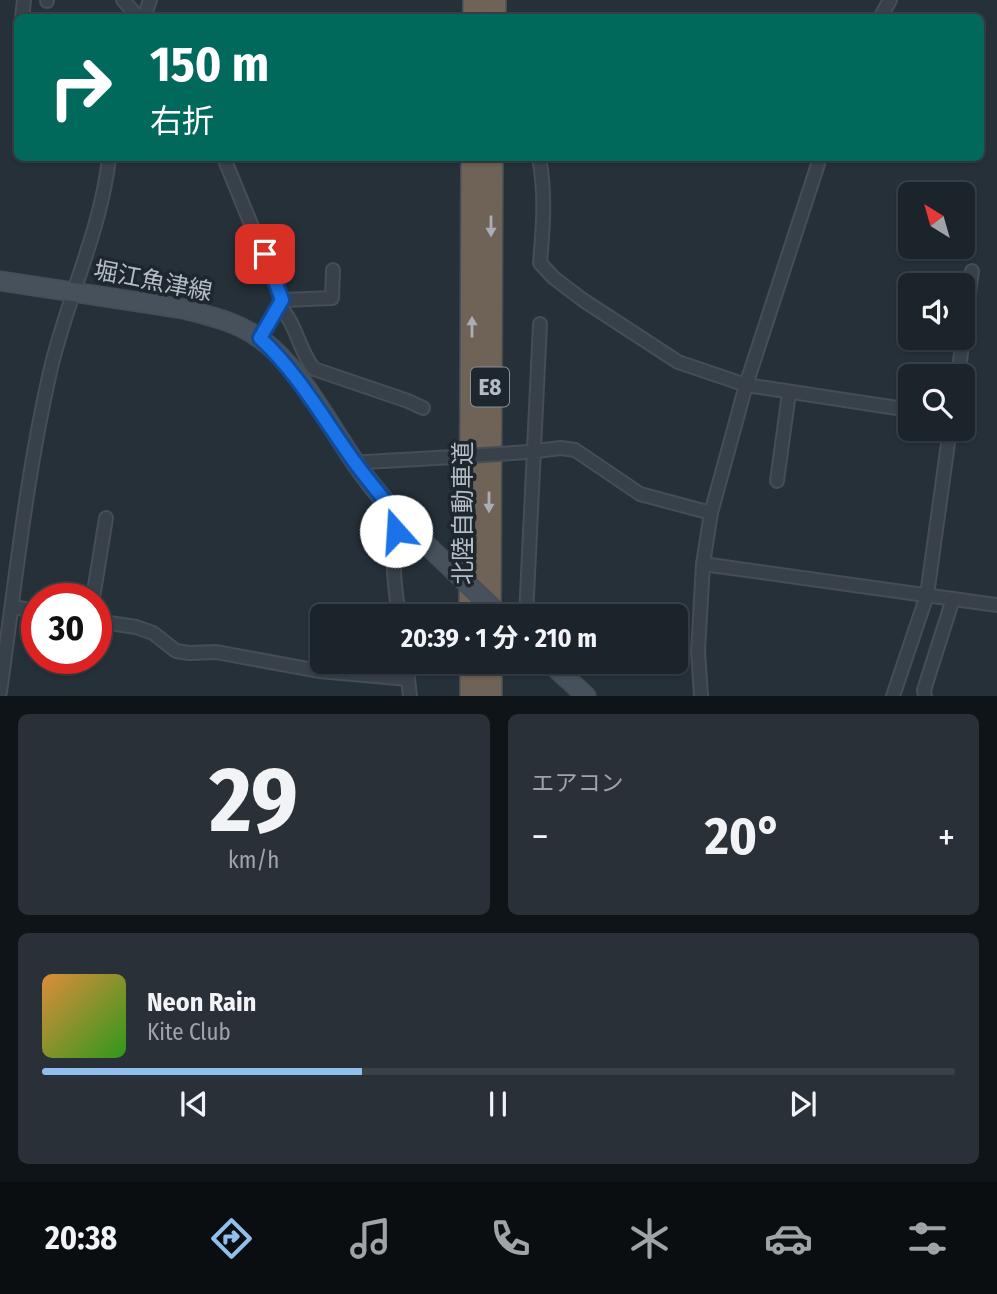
<!DOCTYPE html>
<html lang="ja">
<head>
<meta charset="utf-8">
<style>
  body { margin:0; font-family:"Fira Sans Condensed","Noto Sans JP",sans-serif; background:#293037; color:#f1f3f6; height:100vh; display:flex; flex-direction:column; font-size:26px; white-space:nowrap }
  * { box-sizing:border-box; margin:0 }
  p { font-size:23px; color:#a0a4a9 }
  .icon { flex:none; width:38px; height:38px; fill:none; stroke:currentColor; stroke-width:2; stroke-linecap:round; stroke-linejoin:round }
  .map { position:relative; height:696px; overflow:hidden }
  .panel { display:flex; flex-direction:column; gap:18px; padding:18px; background:#0f1418; flex:1 }
  .panel>* { flex:none }
  .hud { position:absolute; left:14px; top:14px; width:970px; height:147px; border-radius:10px; box-shadow:0 2px 5px #0004,0 0 0 2px #3a4147; background:#00695c; color:#fff; overflow:hidden }
  .needle { width:46px; rotate:323deg }
  .controls { position:absolute; left:898px; top:182px; display:grid; gap:14px }
  .controls a { display:grid; place-items:center; width:77px; height:77px; border-radius:10px; background:#1c242b; box-shadow:0 2px 5px #0004,0 0 0 2px #3a4147; font-size:35px }
  .speed { position:absolute; left:21px; top:583px; display:flex; gap:14px; font-size:35px; font-weight:700; text-align:center }
  .speed>* { display:grid; place-content:center; width:91px; height:91px; border-radius:50%; background:#1c242b; box-shadow:0 2px 5px #0004,0 0 0 2px #3a4147; line-height:1 }
  .speed .limit { border:10px solid #d22; background:#fff; color:#111 }
  .pin { position:absolute; display:grid; place-items:center; width:60px; height:60px; color:#fff; margin:-30px; border-radius:14px; box-shadow:0 4px 10px #0006 }
  .me { position:absolute; width:77px; margin:-38px; rotate:341deg; stroke-linejoin:round; filter:drop-shadow(0 0 5px #0008) }
  .turn { display:flex; align-items:center; gap:24px; height:147px; padding:0 21px; font-size:32px }
  .turn .icon { width:91px; height:91px; stroke-width:2.5 }
  .turn b { display:block; font-size:49px; line-height:60px }
  .big { font-size:52px; font-weight:700; line-height:1.1 }
  .panel .widget { flex:1; display:flex; flex-direction:column; justify-content:center; gap:10px; min-width:0; padding:0 24px; border-radius:10px; background:#293037 }
  .panel .dial { align-items:center; gap:0 }
  .dial b { font-size:91px; line-height:1 }
  .song { display:flex; align-items:center; gap:21px }
  .cover { width:84px; height:84px; border-radius:10px; background:linear-gradient(135deg,hsl(30 70% 55%),hsl(110 70% 35%)) }
  .played { height:7px; border-radius:4px; background:linear-gradient(90deg,#91bfed 35%,#3a4147 35%) }
  .keys { display:flex; justify-content:space-around; direction:ltr }
  .heat { display:flex; justify-content:space-between; align-items:center; font-size:38px; direction:ltr }
  .panel .tiles { flex:1; display:grid; gap:18px; grid-template-columns:1fr 1fr }
  .widget:last-child { grid-column:span 2 }
  .trip { position:absolute; left:310px; top:604px; width:378px; height:70px; border-radius:10px; background:#1c242b; box-shadow:0 2px 5px #0004,0 0 0 2px #3a4147; font-weight:700; line-height:70px; text-align:center }
  .tabs { display:flex; height:112px; justify-content:space-around; align-items:center; background:#0b0e11; color:#a0a4a9 }
  .tabs .icon { width:49px; height:49px }
  .tabs .on { color:#91bfed }
  .tabs b { font-size:32px; color:#f1f3f6 }
  .map>svg:first-child { display:block }
  .lines { fill:none; stroke-linecap:round; stroke-linejoin:round }
  .minor-casing { stroke:#454d55; stroke-width:16 }
  .secondary-casing { stroke:#454d55; stroke-width:21 }
  .motorway-casing { stroke:#444c54; stroke-width:26 }
  .minor { stroke:#38414a; stroke-width:12 }
  .secondary { stroke:#47515c; stroke-width:18 }
  .motorway { stroke:#6f6256; stroke-width:23 }
  .minor-bridge-casing { stroke:#454d55; stroke-width:16; stroke-linecap:butt }
  .secondary-bridge-casing { stroke:#454d55; stroke-width:21; stroke-linecap:butt }
  .minor-bridge { stroke:#38414a; stroke-width:12 }
  .secondary-bridge { stroke:#47515c; stroke-width:18 }
  .oneway { fill:#aaaeb4 }
  .route-casing { stroke:#114b97; stroke-width:18 }
  .route { stroke:#1a73e8; stroke-width:12 }
  .labels { text-anchor:middle; dominant-baseline:central; stroke-width:7; stroke-linejoin:round; paint-order:stroke }
  .shield { fill:#1e262e; stroke:#878f98; stroke-width:2 }
  .shield-label { font-size:23px; font-weight:bold; fill:#b4bcc5 }
  .street-label { font-size:24px; fill:#b4bcc5; stroke:#1e262e }
</style>
</head>
<body>
<div class="map">
<svg width="997" height="696" viewBox="0 0 997 696">
  <rect width="100%" height="100%" fill="#253039"/>
  <g class="lines">
    <defs>
      <g id="minor">
        <path d="M123,0L139,18"/>
        <path d="M47,1V0"/>
        <path d="M22,18L24,0"/>
        <path d="M144,18L150,0"/>
        <path d="M880,18L890,0"/>
        <path d="M224,158L282,300L260,338"/>
        <path d="M539,158C546,193 543,228 540,263L554,278L583,300L678,362L746,385L910,410"/>
        <path d="M282,300L332,298L333,270"/>
        <path d="M280,307C297,325 299,351 314,369L408,401L423,408"/>
        <path d="M958,376L972,271"/>
        <path d="M528,452L561,448L575,450L640,494L711,513"/>
        <path d="M358,467L366,462L436,458"/>
        <path d="M777,481L789,393"/>
        <path d="M703,564L997,605"/>
        <path d="M93,598L106,518"/>
        <path d="M12,607L37,611"/>
        <path d="M399,616C394,583 390,551 400,519"/>
        <path d="M526,616L540,324"/>
        <path d="M96,621L136,627L153,633L176,651L189,653L216,652L319,671L408,679"/>
        <path d="M406,662L410,696"/>
        <path d="M0,692C15,586 26,477 50,372C66,301 101,231 109,158"/>
        <path d="M701,696L698,651L703,564L711,513L746,385L820,158"/>
        <path d="M893,696L927,595L950,429"/>
        <path d="M925,696L924,690L953,599"/>
      </g>
      <g id="secondary">
        <path d="M0,281L184,309C210,316 237,322 259,338C300,366 328,424 357,465C378,496 404,523 431,549"/>
        <path d="M549,662L586,696"/>
      </g>
      <g id="motorway">
        <path d="M475,18V0"/>
        <path d="M494,18V0"/>
        <path d="M471,616L473,158"/>
        <path d="M489,616L491,158"/>
        <path d="M472,662V696"/>
        <path d="M490,662V696"/>
      </g>
    </defs>
    <!-- minor casing -->
    <use href="#minor" class="minor-casing"/>
    <!-- secondary casing -->
    <use href="#secondary" class="secondary-casing"/>
    <!-- motorway casing -->
    <use href="#motorway" class="motorway-casing"/>
    <!-- minor -->
    <use href="#minor" class="minor"/>
    <!-- secondary -->
    <use href="#secondary" class="secondary"/>
    <!-- motorway -->
    <use href="#motorway" class="motorway"/>
    <defs>
      <path id="minor-bridge" d="M436,458L528,452"/>
      <path id="secondary-bridge" d="M431,549L501,616"/>
    </defs>
    <!-- minor-bridge casing -->
    <use href="#minor-bridge" class="minor-bridge-casing"/>
    <!-- secondary-bridge casing -->
    <use href="#secondary-bridge" class="secondary-bridge-casing"/>
    <!-- minor-bridge -->
    <use href="#minor-bridge" class="minor-bridge"/>
    <!-- secondary-bridge -->
    <use href="#secondary-bridge" class="secondary-bridge"/>
  </g>
  <!-- one-way arrows -->
  <defs><path id="oneway-solid" d="M-6-.8H1V-3.2L6.5 0L1 3.2V.8H-6Z" transform="scale(1.75)"/></defs>
  <g class="oneway">
    <use href="#oneway-solid" transform="translate(491 226) rotate(90)"/>
    <use href="#oneway-solid" transform="translate(472 327) rotate(-90)"/>
    <use href="#oneway-solid" transform="translate(489 502) rotate(90)"/>
  </g>
  <g class="lines">
    <defs>
      <path id="route" d="M265,254L282,300L260,338C301,376 326,424 359,468C372,485 386,502 400,519L396,531"/>
    </defs>
    <!-- route casing -->
    <use href="#route" class="route-casing"/>
    <!-- route -->
    <use href="#route" class="route"/>
  </g>
  <g class="labels">
    <!-- shield labels -->
    <rect class="shield" x="471" y="367.5" width="38" height="39" rx="5"/>
    <g class="shield-label">
      <text x="490" y="387">E8</text>
    </g>
    <!-- street labels -->
    <g class="street-label">
      <text transform="translate(153 281) rotate(11)">堀江魚津線</text>
      <text transform="translate(463 513) rotate(-90)">北陸自動車道</text>
    </g>
  </g>
</svg>
<div class="controls">
<a><svg class="needle" viewBox="-14 -14 28 28"><path d="M0-13l5 13h-10z" fill="#e53935"/><path d="M0 13l5-13h-10z" fill="#a0a4a9"/></svg></a>
<a><svg class="icon" aria-label="sound" viewBox="0 0 24 24"><path d="M4 9h4l5-4v14l-5-4H4zM17 9q2 3 0 6"/></svg></a>
<a><svg class="icon" aria-label="search" viewBox="0 0 24 24"><circle cx="10" cy="10" r="6"/><path d="M15 15l6 6"/></svg></a>
</div>
<div class="speed"><div class="limit">30</div></div>
<div class="pin" style="left:265px;top:254px;background:#d93025"><svg class="icon" aria-label="arrive" viewBox="0 0 24 24"><path d="M6 21V4h12l-3 4 3 4H6"/></svg></div>
<svg class="me" style="left:396px;top:531px" viewBox="-20 -20 40 40"><circle r="19" fill="#fff"/><path d="M0-13L10 11 0 6-10 11z" fill="#1a73e8"/></svg>
<div class="trip">20:39 · 1 分 · 210 m</div>
<div class="hud">
<div class="turn"><svg class="icon" aria-label="right" viewBox="0 0 24 24"><path d="M7 20v-9h11M14 6l5 5-5 5"/></svg><div><b>150 m</b>右折</div></div>
</div>
</div>
<section class="panel">
<div class="tiles">
<div class="widget dial"><b>29</b><p>km/h</p></div>
<div class="widget"><p>エアコン</p>
<div class="heat"><a>−</a><b class="big">20°</b><a>+</a></div>
</div>
<div class="widget">
<div class="song"><i class="cover"></i><div><b>Neon Rain</b><p>Kite Club</p></div></div>
<div class="played"></div>
<div class="keys"><svg class="icon" aria-label="previous" viewBox="0 0 24 24"><path d="M18 5L8 12l10 7zM5 5v14"/></svg><svg class="icon" aria-label="pause" viewBox="0 0 24 24"><path d="M8 5v14M16 5v14"/></svg><svg class="icon" aria-label="next" viewBox="0 0 24 24"><path d="M6 5l10 7-10 7zM19 5v14"/></svg></div>
</div>
</div>
</section>
<nav class="tabs">
<b>20:38</b>
<svg class="icon on" aria-label="directions" viewBox="0 0 24 24"><path d="M12 3l9 9-9 9-9-9zM9 14v-3h6M13 9l2 2-2 2"/></svg>
<svg class="icon" aria-label="music" viewBox="0 0 24 24"><path d="M9 18V5l10-2v13"/><circle cx="6" cy="18" r="3"/><circle cx="16" cy="16" r="3"/></svg>
<svg class="icon" aria-label="phone" viewBox="0 0 24 24"><path d="M5 4h4l2 5-3 2q2 4 5 5l2-3 5 2v4C11 20 4 13 5 4z"/></svg>
<svg class="icon" aria-label="climate" viewBox="0 0 24 24"><path d="M12 3v18M4 7l16 10M4 17L20 7"/></svg>
<svg class="icon" aria-label="car" viewBox="0 0 24 24"><path d="M5 17H2v-5l4-1 3-4h7l3 4 3 1v5h-3M9 17h6M6 11h13"/><circle cx="7" cy="17" r="2"/><circle cx="17" cy="17" r="2"/></svg>
<svg class="icon" aria-label="filters" viewBox="0 0 24 24"><path d="M4 7h16M4 17h16"/><circle cx="9" cy="7" r="2"/><circle cx="15" cy="17" r="2"/></svg>
</nav>
</body>
</html>
